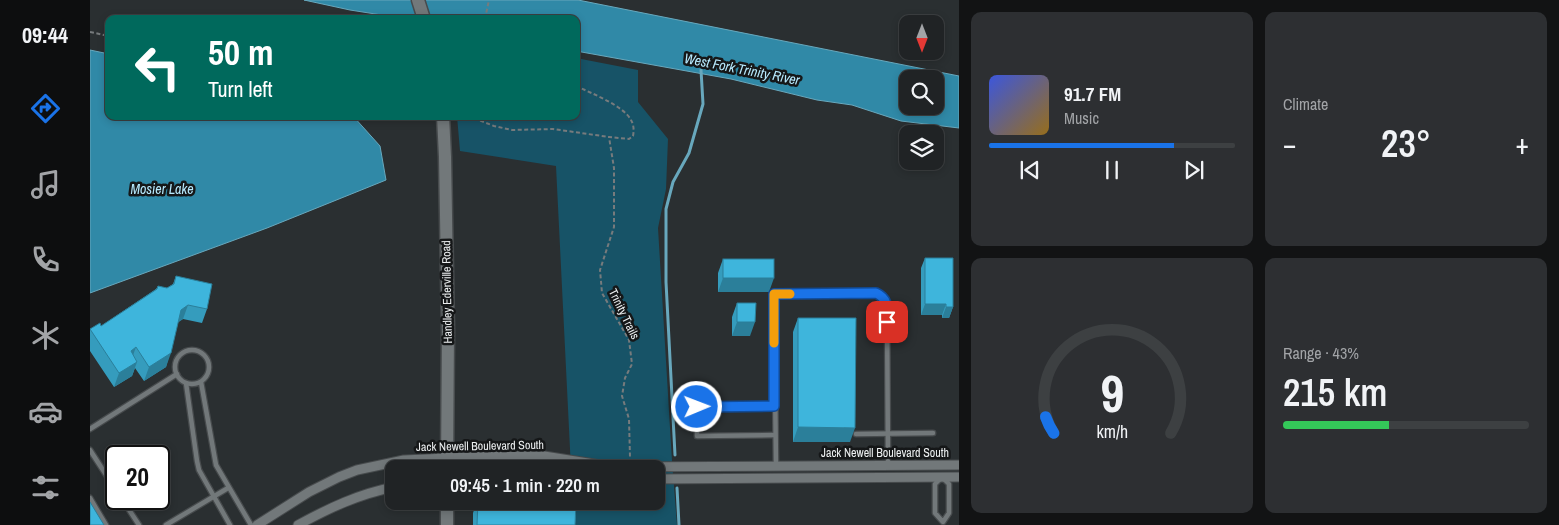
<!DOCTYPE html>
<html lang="en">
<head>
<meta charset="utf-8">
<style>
  body { margin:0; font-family:"Archivo Narrow",sans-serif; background:#2d2f32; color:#f1f3f6; height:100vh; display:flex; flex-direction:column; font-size:19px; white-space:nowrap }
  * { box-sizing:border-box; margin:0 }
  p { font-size:16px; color:#a2a4a7 }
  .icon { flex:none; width:28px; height:28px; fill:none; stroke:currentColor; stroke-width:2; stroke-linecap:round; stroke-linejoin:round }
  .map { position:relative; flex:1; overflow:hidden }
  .sheet { display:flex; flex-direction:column; gap:12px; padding:12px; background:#121314; width:600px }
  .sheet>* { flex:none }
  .top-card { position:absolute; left:15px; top:15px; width:475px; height:105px; border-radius:10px; box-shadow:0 2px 8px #0003,0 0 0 1px #3d4042; background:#00695c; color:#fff; overflow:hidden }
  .needle { width:32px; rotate:180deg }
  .tools { position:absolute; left:809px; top:15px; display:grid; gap:10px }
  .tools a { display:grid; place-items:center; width:45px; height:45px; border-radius:10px; background:#202325; box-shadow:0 2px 8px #0003,0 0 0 1px #3d4042; font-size:25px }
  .speed { position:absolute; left:15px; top:445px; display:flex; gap:10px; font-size:25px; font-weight:700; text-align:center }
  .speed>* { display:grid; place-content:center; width:65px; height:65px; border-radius:50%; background:#202325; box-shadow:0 2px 8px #0003,0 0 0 1px #3d4042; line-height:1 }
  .speed .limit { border:2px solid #111; border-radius:8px; background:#fff; color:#111 }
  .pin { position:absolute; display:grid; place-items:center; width:42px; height:42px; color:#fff; margin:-21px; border-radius:10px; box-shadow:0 2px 8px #0006 }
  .me { position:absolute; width:55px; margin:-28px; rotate:89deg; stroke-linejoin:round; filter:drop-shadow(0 0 4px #0008) }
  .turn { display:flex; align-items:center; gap:18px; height:105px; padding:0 20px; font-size:22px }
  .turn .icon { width:65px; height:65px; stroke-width:2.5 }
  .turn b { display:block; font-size:35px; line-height:42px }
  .big { font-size:38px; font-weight:600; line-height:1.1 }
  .sheet .tile { flex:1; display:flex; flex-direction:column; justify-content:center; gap:8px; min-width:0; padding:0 18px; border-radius:10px; background:#2d2f32 }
  .sheet .dial { align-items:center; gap:0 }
  .dial svg { height:130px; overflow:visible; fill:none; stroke:#3d4042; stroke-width:7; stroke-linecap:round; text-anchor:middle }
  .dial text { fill:#f1f3f6; stroke:none }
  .song { display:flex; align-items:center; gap:15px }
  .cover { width:60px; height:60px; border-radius:8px; background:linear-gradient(135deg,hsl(230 70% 55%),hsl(40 70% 35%)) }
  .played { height:5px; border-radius:2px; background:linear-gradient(90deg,#1a73e8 75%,#3d4042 75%) }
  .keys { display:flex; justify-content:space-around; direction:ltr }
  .heat { display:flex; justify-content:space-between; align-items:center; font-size:28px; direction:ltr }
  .charge { height:8px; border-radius:4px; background:linear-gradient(90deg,#34c759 43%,#3d4042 0) }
  .sheet .tiles { flex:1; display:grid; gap:12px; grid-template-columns:repeat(2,1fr) }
  .trip { position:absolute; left:295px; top:460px; width:280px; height:50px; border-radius:10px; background:#202325; box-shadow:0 2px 8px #0003,0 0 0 1px #3d4042; font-weight:600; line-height:50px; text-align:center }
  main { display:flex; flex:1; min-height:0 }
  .tabs { display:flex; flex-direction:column; width:90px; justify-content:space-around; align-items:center; background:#0d0e0f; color:#a2a4a7 }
  .tabs .icon { width:35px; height:35px }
  .tabs .active { color:#1a73e8 }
  .tabs b { font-size:22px; color:#f1f3f6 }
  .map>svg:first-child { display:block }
  .green { fill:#175367 }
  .water { fill:#3089a7; stroke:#68a8bd; fill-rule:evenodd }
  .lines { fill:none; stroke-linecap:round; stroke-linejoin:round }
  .stream { stroke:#68a8bd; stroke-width:3 }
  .service-casing { stroke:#474b4d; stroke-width:7 }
  .minor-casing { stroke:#474b4d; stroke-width:11 }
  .secondary-casing { stroke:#474b4d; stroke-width:15 }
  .path { stroke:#777b7d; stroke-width:2; stroke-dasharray:4 2.5; stroke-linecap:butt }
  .service { stroke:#72787a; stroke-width:4.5 }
  .minor { stroke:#72787a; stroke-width:9 }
  .secondary { stroke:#72787a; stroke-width:12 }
  .wall { fill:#359cbd }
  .shaded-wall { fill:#2b7f9a }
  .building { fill:#3eb5dc; stroke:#2b7f9a }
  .route-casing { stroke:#114b97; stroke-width:12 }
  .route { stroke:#1a73e8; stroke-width:9 }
  .slow { stroke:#f59e0b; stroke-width:9 }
  .labels { text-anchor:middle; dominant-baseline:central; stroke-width:5; stroke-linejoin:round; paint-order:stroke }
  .street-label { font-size:12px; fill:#eceff0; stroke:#151718 }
  .water-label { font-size:14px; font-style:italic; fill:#b7eafe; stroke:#151718 }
</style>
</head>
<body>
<main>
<nav class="tabs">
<b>09:44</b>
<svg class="icon active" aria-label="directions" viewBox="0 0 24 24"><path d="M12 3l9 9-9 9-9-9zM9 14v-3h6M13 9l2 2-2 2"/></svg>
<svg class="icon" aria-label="music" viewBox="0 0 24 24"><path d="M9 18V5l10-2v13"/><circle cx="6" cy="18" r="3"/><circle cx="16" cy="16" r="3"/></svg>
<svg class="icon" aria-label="phone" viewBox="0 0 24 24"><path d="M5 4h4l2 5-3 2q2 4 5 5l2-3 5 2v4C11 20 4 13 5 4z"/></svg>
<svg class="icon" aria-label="climate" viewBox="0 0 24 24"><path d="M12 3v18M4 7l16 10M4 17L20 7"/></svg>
<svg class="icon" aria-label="car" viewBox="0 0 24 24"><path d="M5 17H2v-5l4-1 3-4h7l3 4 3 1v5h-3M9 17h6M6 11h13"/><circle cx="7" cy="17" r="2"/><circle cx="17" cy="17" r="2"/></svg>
<svg class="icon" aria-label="filters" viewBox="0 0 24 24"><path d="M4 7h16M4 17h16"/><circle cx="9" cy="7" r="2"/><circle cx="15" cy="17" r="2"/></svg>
</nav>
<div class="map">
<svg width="869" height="525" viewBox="0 0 869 525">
  <rect width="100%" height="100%" fill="#2a2f31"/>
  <!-- green -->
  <path class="green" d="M486,58L548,70V102L578,139L576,189L568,228L582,461L587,525H485L483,501H566V469H481L466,166L370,151L367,116H486Z"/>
  <!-- water -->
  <g class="water">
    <path d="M214,0H488L869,76V128L811,121L762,105L727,100L641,79L486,51V19H317L260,10ZM818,79H845V106H818Z"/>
    <path d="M0,50L19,54V116H263L290,146L296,180L177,228L0,293Z"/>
  </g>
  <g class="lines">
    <!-- stream -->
    <g class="stream">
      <path d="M585,455L576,282V209L583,182L599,153L613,104L611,70"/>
      <path d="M587,488L589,525"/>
    </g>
    <defs>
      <g id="service">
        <circle cx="102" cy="367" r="17"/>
        <path d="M111,382L126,465L161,525"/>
        <path d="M96,383L107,461L109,470L140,525"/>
        <path d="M684,406L607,407V436L685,435"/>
        <path d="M0,429L87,374"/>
        <path d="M766,434L843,433"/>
        <path d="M0,450L26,490"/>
        <path d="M686,466L684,294L786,293L792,296L797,304L798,465"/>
        <path d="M852,477L859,484V513L853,522L845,513V484Z"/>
        <path d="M0,498L16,525"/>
        <path d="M32,499L49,525"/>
        <path d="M76,525L138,488"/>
      </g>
      <g id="minor">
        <path d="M566,479L869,477"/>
        <path d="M167,525L219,492L249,477L267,470L314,460L401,456H454L523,467L869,465"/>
        <path d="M208,525C239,508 269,494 304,487"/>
      </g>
      <g id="secondary">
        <path d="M328,0L334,19"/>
        <path d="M353,116L355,157L358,331L357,469"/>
        <path d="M357,525V501"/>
      </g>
    </defs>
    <!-- service casing -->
    <use href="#service" class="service-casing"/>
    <!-- minor casing -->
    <use href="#minor" class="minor-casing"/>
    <!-- secondary casing -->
    <use href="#secondary" class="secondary-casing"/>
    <!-- path -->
    <g class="path">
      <path d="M395,19L399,0"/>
      <path d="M0,32L19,36"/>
      <path d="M486,86C501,93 534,106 541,120C544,125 544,131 543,136L539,139L519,137L524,168V227L510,270L512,293L539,340L542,364L535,378L532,396L539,419L540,457"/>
      <path d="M378,116L404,126L422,130L463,129L519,137"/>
    </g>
    <!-- service -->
    <use href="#service" class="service"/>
    <!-- minor -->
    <use href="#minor" class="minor"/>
    <!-- secondary -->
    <use href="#secondary" class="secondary"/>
  </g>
  <!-- wall -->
  <g class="wall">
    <path d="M835,258L863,307L859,318H852V315H831V268Z"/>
    <path d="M633,259L679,292H628V273Z"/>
    <path d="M86,276L117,309L112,323L93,319L88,322L76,367L54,381L45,368L42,376L24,387L0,351V329L11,326L66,289L68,286L77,288L83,284Z"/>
    <path d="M647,303L660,336H642V317Z"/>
    <path d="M708,318L760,442H703V332Z"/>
    <path d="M387,501H486L485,525H383V513Z"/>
  </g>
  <!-- shaded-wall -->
  <g class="shaded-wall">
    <path d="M633,278H684L679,292H628Z"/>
    <path d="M835,304H856L852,315H831Z"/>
    <path d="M98,305L93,319L86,324L91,310Z"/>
    <path d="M856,307H863L859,318H852Z"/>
    <path d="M647,322H665L660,336H642Z"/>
    <path d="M46,347L41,361V351Z"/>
    <path d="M81,353L76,367L54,381L59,367Z"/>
    <path d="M47,362L42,376L24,387L29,373Z"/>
    <path d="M708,427L765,428L760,442H703Z"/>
  </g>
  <!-- building -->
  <g class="building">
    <path d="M835,258H863V307H856V304H835Z"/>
    <rect x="633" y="259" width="51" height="19"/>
    <path d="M86,276L122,284L117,309L98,305L91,310L81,353L59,367L46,347L41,351L47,362L29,373L0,329L10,323L11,326L67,289L68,286L77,288L84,284Z"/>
    <path d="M647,303H666L665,322H647Z"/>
    <path d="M708,318H766L765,428L708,427Z"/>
    <path d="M388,501H486L485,525H387Z"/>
    <path d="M0,502L14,525H0Z"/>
  </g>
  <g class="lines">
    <defs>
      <path id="route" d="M607,407L684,406V294L786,293C799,299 797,309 797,322"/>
    </defs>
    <!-- route casing -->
    <use href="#route" class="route-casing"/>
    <!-- route -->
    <use href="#route" class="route"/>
    <!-- slow -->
    <path class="slow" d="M684,343V294H700"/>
  </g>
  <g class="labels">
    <!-- street labels -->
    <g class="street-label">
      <text transform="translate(357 292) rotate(-91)">Handley Ederville Road</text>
      <text transform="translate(534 314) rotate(64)">Trinity Trails</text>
      <text transform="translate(390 446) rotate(-1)">Jack Newell Boulevard South</text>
      <text x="795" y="453">Jack Newell Boulevard South</text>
    </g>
    <!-- water labels -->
    <g class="water-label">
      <text transform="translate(652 69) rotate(11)">West Fork Trinity River</text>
      <text x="72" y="189">Mosier Lake</text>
    </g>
  </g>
</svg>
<div class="tools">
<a><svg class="needle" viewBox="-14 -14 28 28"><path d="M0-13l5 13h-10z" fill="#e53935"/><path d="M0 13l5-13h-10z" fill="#a2a4a7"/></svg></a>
<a><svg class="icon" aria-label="search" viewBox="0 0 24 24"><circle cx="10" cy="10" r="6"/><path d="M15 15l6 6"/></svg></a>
<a><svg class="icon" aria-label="layers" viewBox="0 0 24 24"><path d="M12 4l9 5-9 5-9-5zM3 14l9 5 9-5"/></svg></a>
</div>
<div class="speed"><div class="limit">20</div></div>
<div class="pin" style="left:797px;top:322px;background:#d93025"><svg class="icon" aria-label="arrive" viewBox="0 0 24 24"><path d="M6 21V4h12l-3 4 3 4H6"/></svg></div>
<svg class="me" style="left:607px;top:407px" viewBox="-20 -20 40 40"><circle r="17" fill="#1a73e8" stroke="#fff" stroke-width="3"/><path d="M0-11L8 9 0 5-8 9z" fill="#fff"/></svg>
<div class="trip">09:45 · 1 min · 220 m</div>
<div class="top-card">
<div class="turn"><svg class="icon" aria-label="left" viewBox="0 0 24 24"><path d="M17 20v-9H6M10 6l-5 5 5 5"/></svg><div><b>50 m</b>Turn left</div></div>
</div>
</div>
<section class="sheet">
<div class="tiles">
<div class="tile">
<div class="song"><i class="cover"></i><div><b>91.7 FM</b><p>Music</p></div></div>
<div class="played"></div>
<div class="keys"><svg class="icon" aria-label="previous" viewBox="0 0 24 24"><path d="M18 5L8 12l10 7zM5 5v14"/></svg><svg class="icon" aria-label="pause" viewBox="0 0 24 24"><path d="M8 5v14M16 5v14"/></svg><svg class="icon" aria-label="next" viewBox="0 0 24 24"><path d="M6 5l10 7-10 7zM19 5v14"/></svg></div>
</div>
<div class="tile"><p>Climate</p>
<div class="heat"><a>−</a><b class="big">23°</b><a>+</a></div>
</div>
<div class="tile dial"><svg viewBox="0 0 100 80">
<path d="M14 69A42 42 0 1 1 86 69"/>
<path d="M14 69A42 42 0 0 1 9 59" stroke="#1a73e8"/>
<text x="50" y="56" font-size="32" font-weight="700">9</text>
<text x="50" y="72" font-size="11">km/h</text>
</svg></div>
<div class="tile"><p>Range · 43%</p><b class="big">215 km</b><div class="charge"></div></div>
</div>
</section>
</main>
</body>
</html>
